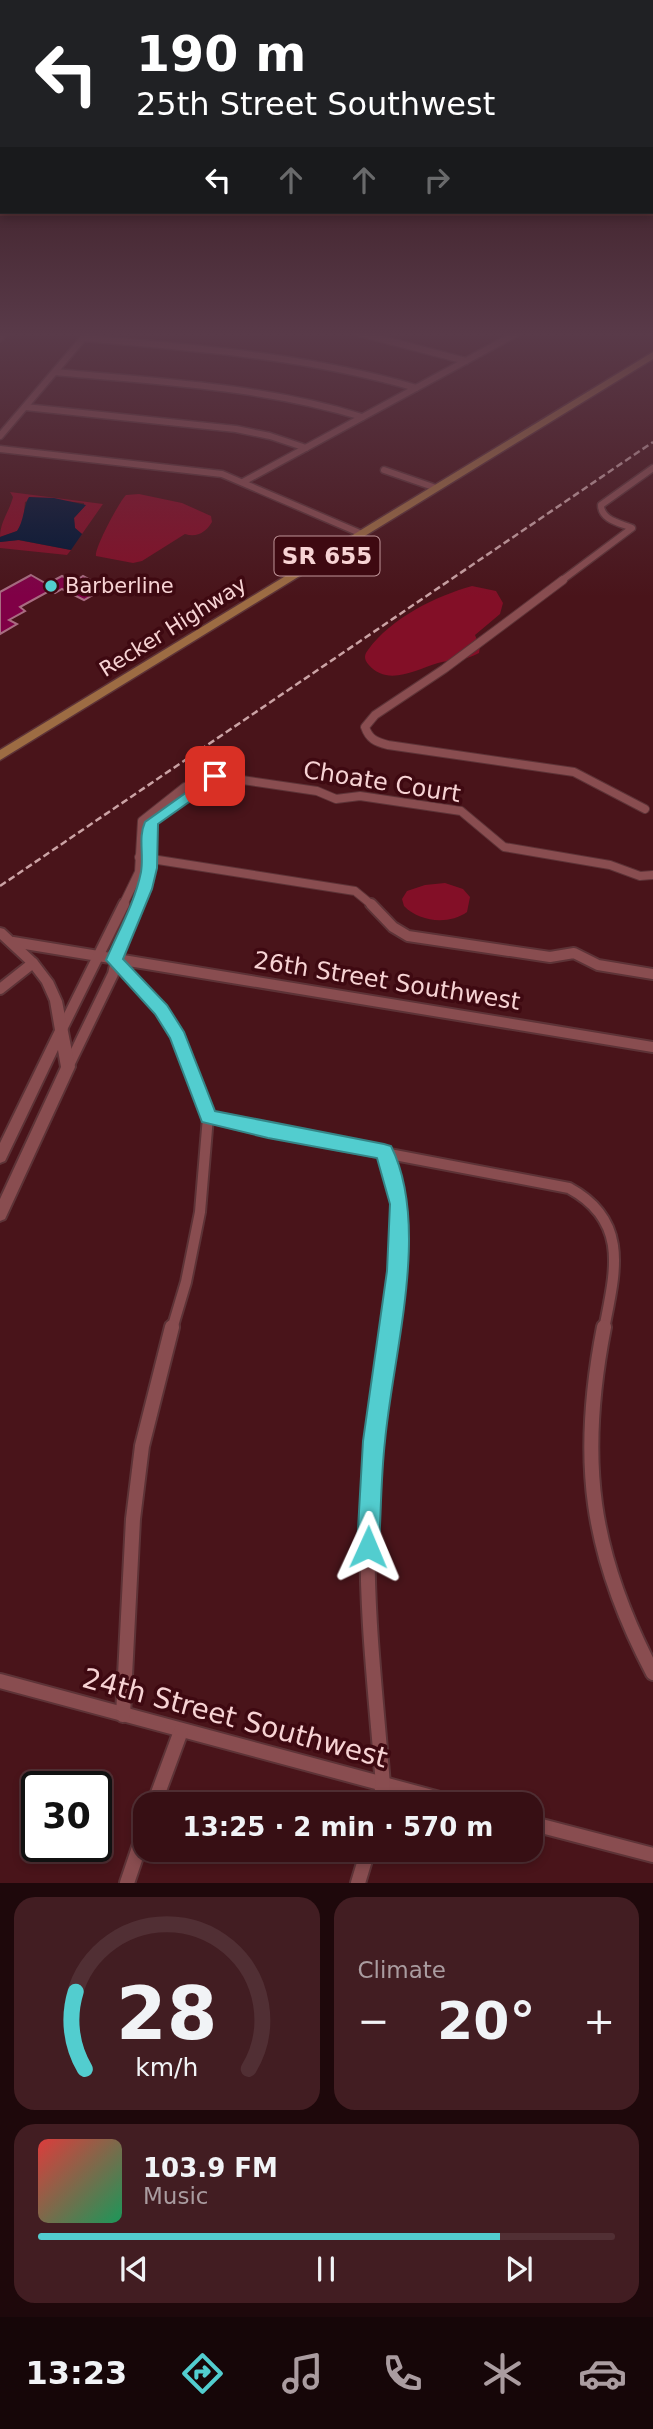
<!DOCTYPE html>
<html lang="en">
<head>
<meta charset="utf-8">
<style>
  body { margin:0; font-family:"DejaVu Sans",sans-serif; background:#421d22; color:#f1f3f6; height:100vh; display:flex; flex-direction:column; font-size:26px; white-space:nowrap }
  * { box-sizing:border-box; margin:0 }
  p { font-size:23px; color:#aa9ca0 }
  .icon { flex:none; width:38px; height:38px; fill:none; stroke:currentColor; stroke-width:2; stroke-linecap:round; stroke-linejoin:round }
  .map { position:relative; height:1883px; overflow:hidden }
  .details { display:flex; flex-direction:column; gap:14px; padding:14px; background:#1e080b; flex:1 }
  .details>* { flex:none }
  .guide { position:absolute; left:0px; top:0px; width:654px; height:214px; box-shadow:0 4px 10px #0003,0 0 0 2px #512f34; background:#202124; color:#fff; overflow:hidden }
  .speed { position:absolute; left:21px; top:1771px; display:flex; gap:14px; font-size:35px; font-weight:700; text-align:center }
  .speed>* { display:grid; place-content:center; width:91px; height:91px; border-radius:50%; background:#370f14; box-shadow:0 4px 10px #0003,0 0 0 2px #512f34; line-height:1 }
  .speed .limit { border:4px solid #111; border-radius:10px; background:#fff; color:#111 }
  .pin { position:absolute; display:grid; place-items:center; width:60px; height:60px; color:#fff; margin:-30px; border-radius:14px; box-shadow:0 4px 10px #0006 }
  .me { position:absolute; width:77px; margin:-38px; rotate:1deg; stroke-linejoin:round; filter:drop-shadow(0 0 5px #0008) }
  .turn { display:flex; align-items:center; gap:24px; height:147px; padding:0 21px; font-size:32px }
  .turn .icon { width:91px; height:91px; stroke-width:2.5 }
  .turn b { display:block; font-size:49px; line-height:60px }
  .lanes { display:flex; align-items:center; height:66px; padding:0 21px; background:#0003; justify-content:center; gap:35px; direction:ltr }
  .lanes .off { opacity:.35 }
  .big { font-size:52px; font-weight:700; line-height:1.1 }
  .details .card { flex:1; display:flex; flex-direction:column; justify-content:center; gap:10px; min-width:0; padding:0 24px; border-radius:21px; background:#421d22 }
  .details .dial { align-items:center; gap:0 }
  .dial svg { height:182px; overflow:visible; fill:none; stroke:#512f34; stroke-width:7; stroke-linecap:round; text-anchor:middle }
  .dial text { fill:#f1f3f6; stroke:none }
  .song { display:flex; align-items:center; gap:21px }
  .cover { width:84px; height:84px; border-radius:10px; background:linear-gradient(135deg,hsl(0 70% 55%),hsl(150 70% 35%)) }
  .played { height:7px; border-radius:4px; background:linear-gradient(90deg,#52cdcf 80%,#512f34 80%) }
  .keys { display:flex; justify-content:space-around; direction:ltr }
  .heat { display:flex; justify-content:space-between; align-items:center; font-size:38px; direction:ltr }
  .details .tiles { flex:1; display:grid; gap:14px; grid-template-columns:1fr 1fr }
  .card:last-child { grid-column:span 2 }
  .trip { position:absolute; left:133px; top:1792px; width:410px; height:70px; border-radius:21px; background:#370f14; box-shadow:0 4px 10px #0003,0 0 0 2px #512f34; font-weight:700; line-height:70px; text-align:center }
  .tabs { display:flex; height:112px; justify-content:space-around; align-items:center; background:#160608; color:#aa9ca0 }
  .tabs .icon { width:49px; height:49px }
  .tabs .active { color:#52cdcf }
  .tabs b { font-size:32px; color:#f1f3f6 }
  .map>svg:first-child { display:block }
  .green { fill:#830f27 }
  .water { fill:#031735 }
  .building { fill:#800046; stroke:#a86c81; stroke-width:2 }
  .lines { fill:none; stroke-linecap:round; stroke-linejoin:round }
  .minor-far3-casing { stroke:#5d3337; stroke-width:9 }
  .minor-far2-casing { stroke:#5d3337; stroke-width:10 }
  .minor-far1-casing { stroke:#5d3337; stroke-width:14 }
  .minor-casing { stroke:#5d3337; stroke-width:18 }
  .tertiary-casing { stroke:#5d3337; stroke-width:4 }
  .primary-casing { stroke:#5d3337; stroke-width:3 }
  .minor-far3 { stroke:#894d50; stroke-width:6 }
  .minor-far2 { stroke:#894d50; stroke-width:8 }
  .minor-far1 { stroke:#894d50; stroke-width:10 }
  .minor { stroke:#894d50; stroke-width:14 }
  .tertiary { fill:#894d50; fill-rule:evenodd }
  .primary { fill:#9d6c43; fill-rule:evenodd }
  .rail { stroke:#cba3a5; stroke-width:2.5; stroke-dasharray:7 3.5; stroke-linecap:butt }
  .route { fill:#52cdcf; stroke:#358587; stroke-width:2 }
  .poi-dot { fill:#52cdcf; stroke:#3e0911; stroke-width:2.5 }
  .labels { text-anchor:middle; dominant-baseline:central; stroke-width:7; stroke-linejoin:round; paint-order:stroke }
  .far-poi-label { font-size:21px; fill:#f7d3d4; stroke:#3e0911; text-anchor:start }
  .far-street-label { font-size:21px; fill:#f7d3d4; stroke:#3e0911 }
  .shield { fill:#3e0911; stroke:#c0969a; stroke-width:2 }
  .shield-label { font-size:23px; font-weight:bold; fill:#f7d3d4 }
  .street-label { font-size:24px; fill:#f7d3d4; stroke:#3e0911 }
  .near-street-label { font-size:28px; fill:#f7d3d4; stroke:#3e0911 }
</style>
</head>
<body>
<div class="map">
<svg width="653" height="1883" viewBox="0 0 653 1883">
  <rect width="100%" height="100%" fill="#49141a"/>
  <!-- green -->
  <g class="green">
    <path d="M10,492L103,504L82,534L75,528L74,518L84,507V503L34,498L25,502L23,522L17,531L0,537C0,522 9,512 13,497Z"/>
    <path d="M139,494L182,503L211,516L212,522C206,532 197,538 185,534L142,561L133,563L96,556C94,549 119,502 126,495Z"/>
    <path d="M18,540L71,550L67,555L0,548V542Z"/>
    <path d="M472,586L496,591L503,603L500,614L475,635L480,647L479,653C465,661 452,659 438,663C415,670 387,687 368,664C364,659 364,655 368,650C391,618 436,596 472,586Z"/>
    <path d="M445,883L463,889L470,897L467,912C449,925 419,922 404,906L402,899L407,891L425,885Z"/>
  </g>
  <!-- water -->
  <path class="water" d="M29,497L54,498L86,505L74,518L75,528L82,534L71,550L19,540L0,542V537L17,531C24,521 24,504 29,497Z"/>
  <!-- building -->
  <path class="building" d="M31,575L47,584L62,576L74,582L83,576L105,588L84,600L62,589L55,593L51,590L20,607L25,611L9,620L17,624L0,634V592Z"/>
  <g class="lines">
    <defs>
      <g id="minor-far3">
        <path d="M359,333L466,361"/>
        <path d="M83,338C196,348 307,356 416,388"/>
        <path d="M55,372C158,382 263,386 362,417"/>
        <path d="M25,407L236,429L270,436L306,448"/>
        <path d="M0,436L86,335"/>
        <path d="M0,449L222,474L362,534"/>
        <path d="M384,470L436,488"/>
        <path d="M243,482L517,333"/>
        <path d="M561,581L632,528C620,523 601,520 601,505L653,468"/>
      </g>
      <g id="minor-far2">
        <path d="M563,580L444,669L375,715L365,727C369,739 376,742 388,745L574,772L645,809"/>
        <path d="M139,857L355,891L372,905"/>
        <path d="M123,905L139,872L142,821L185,787L215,776L317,791L336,799L360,796L461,811L504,847L610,865L640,876L653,875"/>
        <path d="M137,905L148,871L149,834L152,822L212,779"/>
      </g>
      <g id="minor-far1">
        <path d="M371,904L393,927L408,936L550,957L574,953L598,965L653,974"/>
        <path d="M13,942L653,1047"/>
        <path d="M114,960L161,1009L178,1036L208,1117L200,1212L186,1282L172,1329"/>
        <path d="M0,989L33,963"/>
        <path d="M61,1031L124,904"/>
        <path d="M68,1067L113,974L119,948L138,904"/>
        <path d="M208,1117L268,1131L569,1188C630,1221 615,1272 604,1329"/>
        <path d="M384,1152C388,1164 394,1176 396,1188C405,1231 396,1286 391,1329"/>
      </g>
      <g id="minor">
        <path d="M604,1327C578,1460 590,1553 653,1673"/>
        <path d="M0,1681L458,1804"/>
        <path d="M123,1715L133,1519L142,1446L172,1327"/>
        <path d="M154,1804L181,1731"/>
        <path d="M379,1804L383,1785C376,1697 365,1607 368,1518C370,1454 385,1391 391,1327"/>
        <path d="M530,1823L653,1855"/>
        <path d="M127,1883L145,1830"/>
        <path d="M358,1883L368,1850"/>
      </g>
      <g id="tertiary">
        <path d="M1,333H8L0,341Z"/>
        <path d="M0,928L4,929L37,960L53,981L62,1001L75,1067L5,1219L0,1221V1199L61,1067L58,1050L5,1161L0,1163V1143L55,1030L50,1001L42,983L29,966L0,939Z"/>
      </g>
      <path id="primary" d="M653,352V359L0,760V750Z"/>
    </defs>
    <!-- minor-far3 casing -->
    <use href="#minor-far3" class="minor-far3-casing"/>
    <!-- minor-far2 casing -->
    <use href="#minor-far2" class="minor-far2-casing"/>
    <!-- minor-far1 casing -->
    <use href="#minor-far1" class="minor-far1-casing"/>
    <!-- minor casing -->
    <use href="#minor" class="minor-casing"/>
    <!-- tertiary casing -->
    <use href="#tertiary" class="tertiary-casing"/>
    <!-- primary casing -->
    <use href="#primary" class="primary-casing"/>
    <!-- minor-far3 -->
    <use href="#minor-far3" class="minor-far3"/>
    <!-- minor-far2 -->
    <use href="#minor-far2" class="minor-far2"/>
    <!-- minor-far1 -->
    <use href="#minor-far1" class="minor-far1"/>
    <!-- minor -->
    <use href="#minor" class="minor"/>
    <!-- tertiary -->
    <use href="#tertiary" class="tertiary"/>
    <!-- primary -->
    <use href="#primary" class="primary"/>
    <!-- rail -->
    <path class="rail" d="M0,886L653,442"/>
  </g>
  <!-- sky -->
  <linearGradient id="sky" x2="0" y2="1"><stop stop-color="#280b0e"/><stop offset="0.56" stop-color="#593a49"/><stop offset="1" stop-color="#593a49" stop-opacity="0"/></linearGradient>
  <rect width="653" height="597" fill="url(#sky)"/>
  <!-- route -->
  <path class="route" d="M215,772L222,776L220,780L158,824L157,868L152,889L123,959L167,1005L184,1032L215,1111L384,1144L391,1146C431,1226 393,1353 385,1441C381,1476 381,1512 379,1547L376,1555L368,1559L360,1555L357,1547L363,1441L387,1271L390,1204L377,1158L268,1138L202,1122L170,1038L155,1014L106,960C118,932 135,902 141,872C144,855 138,837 145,822Z"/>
  <!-- markers -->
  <circle class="poi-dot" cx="51" cy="586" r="7"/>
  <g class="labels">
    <!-- far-poi labels -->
    <g class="far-poi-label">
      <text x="65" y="586">Barberline</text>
    </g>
    <!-- far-street labels -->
    <g class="far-street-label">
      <text transform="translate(173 627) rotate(-32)">Recker Highway</text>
    </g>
    <!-- shield labels -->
    <rect class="shield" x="274.5" y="536.5" width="105" height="39" rx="5"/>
    <g class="shield-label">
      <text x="327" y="556">SR 655</text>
    </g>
    <!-- street labels -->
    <g class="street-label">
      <text transform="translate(382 782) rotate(9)">Choate Court</text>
      <text transform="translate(387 981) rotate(9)">26th Street Southwest</text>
    </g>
    <!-- near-street labels -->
    <g class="near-street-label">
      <text transform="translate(235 1718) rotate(15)">24th Street Southwest</text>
    </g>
  </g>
</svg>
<div class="speed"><div class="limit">30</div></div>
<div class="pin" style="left:215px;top:776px;background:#d93025"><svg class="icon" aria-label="arrive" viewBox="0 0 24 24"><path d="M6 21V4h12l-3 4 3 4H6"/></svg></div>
<svg class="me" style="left:368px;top:1547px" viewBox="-20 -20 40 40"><path d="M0-17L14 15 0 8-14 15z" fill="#52cdcf" stroke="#fff" stroke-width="4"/></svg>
<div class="trip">13:25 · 2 min · 570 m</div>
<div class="guide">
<div class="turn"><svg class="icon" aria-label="left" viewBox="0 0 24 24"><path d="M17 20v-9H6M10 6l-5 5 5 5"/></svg><div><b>190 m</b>25th Street Southwest</div></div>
<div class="lanes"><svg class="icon" aria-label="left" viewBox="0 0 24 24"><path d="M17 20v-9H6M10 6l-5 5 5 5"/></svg><svg class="icon off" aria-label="ahead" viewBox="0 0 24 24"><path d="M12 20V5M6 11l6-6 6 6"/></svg><svg class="icon off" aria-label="ahead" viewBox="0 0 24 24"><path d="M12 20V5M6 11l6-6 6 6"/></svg><svg class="icon off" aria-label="right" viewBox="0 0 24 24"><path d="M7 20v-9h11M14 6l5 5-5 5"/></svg></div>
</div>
</div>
<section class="details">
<div class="tiles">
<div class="card dial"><svg viewBox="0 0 100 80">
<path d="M14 69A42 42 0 1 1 86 69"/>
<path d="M14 69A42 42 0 0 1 10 35" stroke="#52cdcf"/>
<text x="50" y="56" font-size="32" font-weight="700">28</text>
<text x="50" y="72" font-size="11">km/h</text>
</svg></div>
<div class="card"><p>Climate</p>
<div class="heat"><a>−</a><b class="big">20°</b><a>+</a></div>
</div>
<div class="card">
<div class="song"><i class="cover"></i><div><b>103.9 FM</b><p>Music</p></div></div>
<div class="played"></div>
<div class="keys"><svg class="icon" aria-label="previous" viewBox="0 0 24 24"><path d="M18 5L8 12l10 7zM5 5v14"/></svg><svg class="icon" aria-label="pause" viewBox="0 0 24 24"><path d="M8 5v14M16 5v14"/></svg><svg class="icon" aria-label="next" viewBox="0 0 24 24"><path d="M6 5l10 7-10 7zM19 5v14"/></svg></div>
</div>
</div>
</section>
<nav class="tabs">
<b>13:23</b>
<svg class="icon active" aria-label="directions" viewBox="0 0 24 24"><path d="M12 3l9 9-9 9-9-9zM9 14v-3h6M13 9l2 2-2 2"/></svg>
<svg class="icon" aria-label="music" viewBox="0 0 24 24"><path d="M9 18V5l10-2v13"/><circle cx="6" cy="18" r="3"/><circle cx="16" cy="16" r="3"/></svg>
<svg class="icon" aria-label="phone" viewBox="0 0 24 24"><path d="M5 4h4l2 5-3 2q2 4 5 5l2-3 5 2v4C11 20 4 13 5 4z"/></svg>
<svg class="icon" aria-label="climate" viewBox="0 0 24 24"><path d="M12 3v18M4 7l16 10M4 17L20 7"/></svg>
<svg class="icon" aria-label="car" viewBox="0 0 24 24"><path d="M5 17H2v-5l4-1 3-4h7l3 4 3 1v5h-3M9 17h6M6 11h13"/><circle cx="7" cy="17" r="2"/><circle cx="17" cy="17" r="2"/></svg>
</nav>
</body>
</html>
